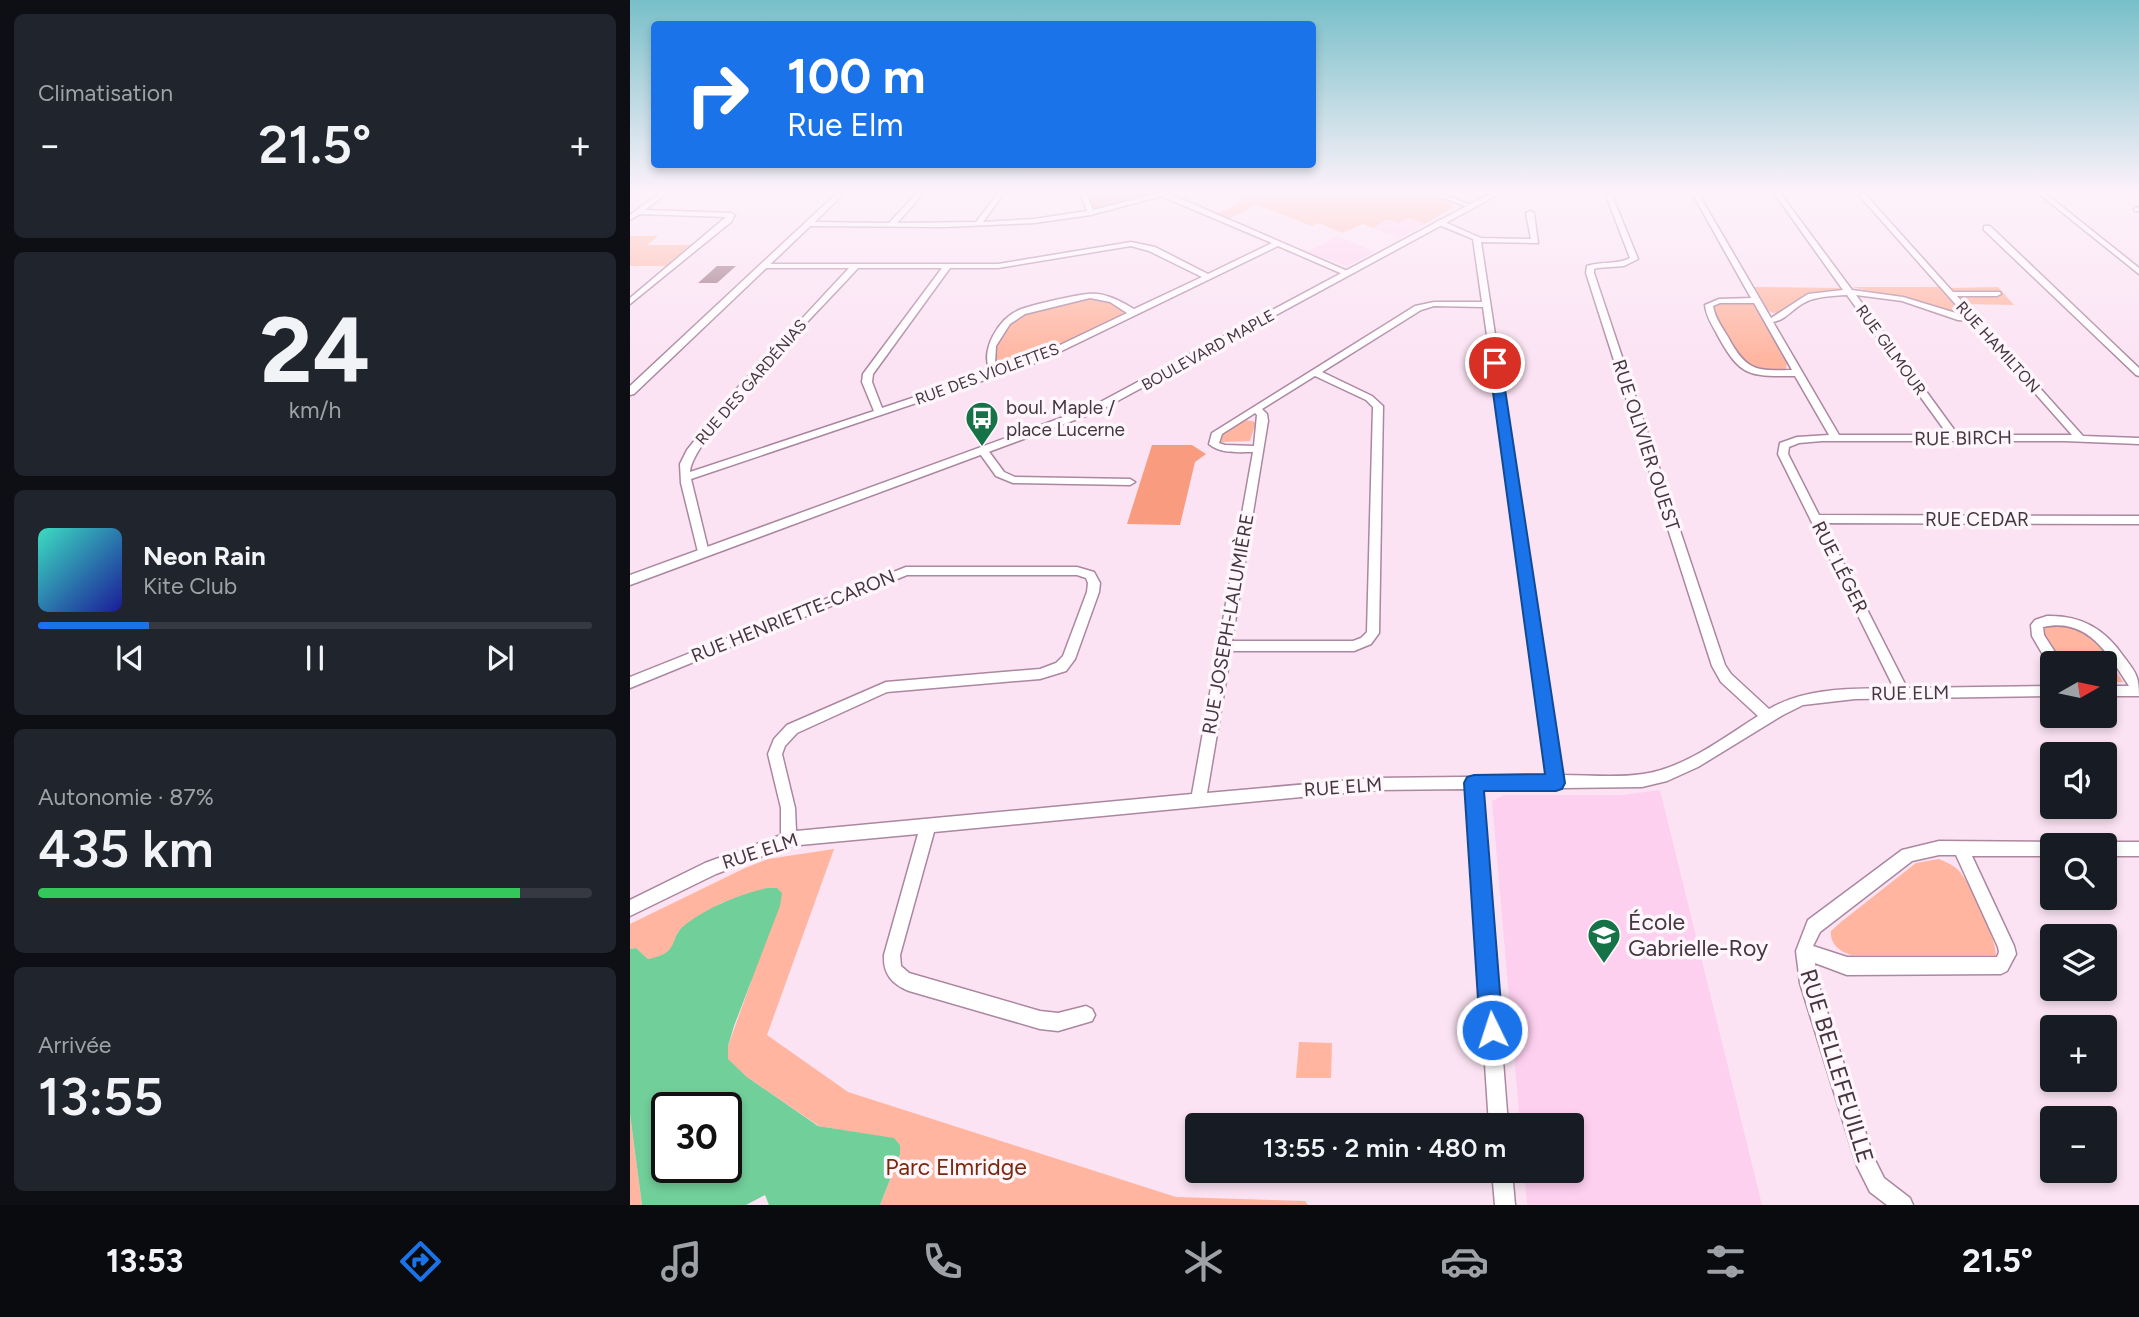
<!DOCTYPE html>
<html lang="fr">
<head>
<meta charset="utf-8">
<style>
  body { margin:0; font-family:Figtree,sans-serif; background:#20242c; color:#f1f3f6; height:100vh; display:flex; flex-direction:column; font-size:26px; white-space:nowrap }
  * { box-sizing:border-box; margin:0 }
  p { font-size:23px; color:#9ea1a6 }
  .icon { flex:none; width:38px; height:38px; fill:none; stroke:currentColor; stroke-width:2; stroke-linecap:round; stroke-linejoin:round }
  .map { position:relative; flex:1; overflow:hidden }
  .sheet { display:flex; flex-direction:column; gap:14px; padding:14px; background:#0d0f14; width:630px }
  .sheet>* { flex:none }
  .hud { position:absolute; left:21px; top:21px; width:665px; height:147px; border-radius:7px; box-shadow:0 4px 10px #0003; background:#1a73e8; color:#fff; overflow:hidden }
  .needle { width:46px; rotate:81deg }
  .tools { position:absolute; left:1410px; top:651px; display:grid; gap:14px }
  .tools a { display:grid; place-items:center; width:77px; height:77px; border-radius:7px; background:#171b24; box-shadow:0 4px 10px #0003; font-size:35px }
  .speed { position:absolute; left:21px; top:1092px; display:flex; gap:14px; font-size:35px; font-weight:700; text-align:center }
  .speed>* { display:grid; place-content:center; width:91px; height:91px; border-radius:50%; background:#171b24; box-shadow:0 4px 10px #0003; line-height:1 }
  .speed .limit { border:4px solid #111; border-radius:10px; background:#fff; color:#111 }
  .pin { position:absolute; display:grid; place-items:center; width:60px; height:60px; color:#fff; margin:-30px; border:4px solid #fff; border-radius:50%; box-shadow:0 2px 7px #0007 }
  .me { position:absolute; width:77px; margin:-38px; rotate:356deg; stroke-linejoin:round; filter:drop-shadow(0 0 5px #0008) }
  .turn { display:flex; align-items:center; gap:24px; height:147px; padding:0 21px; font-size:32px }
  .turn .icon { width:91px; height:91px; stroke-width:2.5 }
  .turn b { display:block; font-size:49px; line-height:60px }
  .big { font-size:52px; font-weight:600; line-height:1.1 }
  .sheet .card { flex:1; display:flex; flex-direction:column; justify-content:center; gap:10px; min-width:0; padding:0 24px; border-radius:10px; background:#20242c }
  .sheet .dial { align-items:center; gap:0 }
  .dial b { font-size:91px; line-height:1 }
  .song { display:flex; align-items:center; gap:21px }
  .cover { width:84px; height:84px; border-radius:10px; background:linear-gradient(135deg,hsl(170 70% 55%),hsl(240 70% 35%)) }
  .played { height:7px; border-radius:4px; background:linear-gradient(90deg,#1a73e8 20%,#363941 20%) }
  .keys { display:flex; justify-content:space-around; direction:ltr }
  .heat { display:flex; justify-content:space-between; align-items:center; font-size:38px; direction:ltr }
  .charge { height:10px; border-radius:5px; background:linear-gradient(90deg,#34c759 87%,#363941 0) }
  .trip { position:absolute; left:555px; top:1113px; width:399px; height:70px; border-radius:7px; background:#171b24; box-shadow:0 4px 10px #0003; font-weight:600; line-height:70px; text-align:center }
  .dock { display:flex; height:112px; justify-content:space-around; align-items:center; background:#090b0e; color:#9ea1a6 }
  .dock .icon { width:49px; height:49px }
  .dock .selected { color:#1a73e8 }
  .dock b { font-size:32px; color:#f1f3f6 }
  main { display:flex; flex:1; min-height:0 }
  .map>svg:first-child { display:block }
  .built { fill:#fed0f0 }
  .green { fill:#ffb59f }
  .forest { fill:#f99b7f }
  .water { fill:#71d09a; fill-rule:evenodd }
  .building { fill:#956c79 }
  .lines { fill:none; stroke-linecap:round; stroke-linejoin:round }
  .minor-casing { stroke:#ab87a0; stroke-width:3 }
  .tertiary-casing { stroke:#ab87a0; stroke-width:3 }
  .minor { fill:#fff; fill-rule:evenodd }
  .tertiary { fill:#fff; fill-rule:evenodd }
  .route { fill:#1a73e8; stroke:#114b97; stroke-width:2 }
  .labels { text-anchor:middle; dominant-baseline:central; stroke-width:7; stroke-linejoin:round; paint-order:stroke }
  .far-street-label { font-size:16px; fill:#453640; stroke:#fef6fb }
  .poi-label { font-size:19px; fill:#453640; stroke:#fef6fb; text-anchor:start }
  .street-label { font-size:19px; fill:#453640; stroke:#fef6fb }
  .near-poi-label { font-size:23px; fill:#453640; stroke:#fef6fb; text-anchor:start }
  .near-street-label { font-size:23px; fill:#453640; stroke:#fef6fb }
  .near-park-label { font-size:23px; fill:#7a280d; stroke:#fef6fb }
</style>
</head>
<body>
<main>
<section class="sheet">
<div class="card"><p>Climatisation</p>
<div class="heat"><a>−</a><b class="big">21.5°</b><a>+</a></div>
</div>
<div class="card dial"><b>24</b><p>km/h</p></div>
<div class="card">
<div class="song"><i class="cover"></i><div><b>Neon Rain</b><p>Kite Club</p></div></div>
<div class="played"></div>
<div class="keys"><svg class="icon" aria-label="previous" viewBox="0 0 24 24"><path d="M18 5L8 12l10 7zM5 5v14"/></svg><svg class="icon" aria-label="pause" viewBox="0 0 24 24"><path d="M8 5v14M16 5v14"/></svg><svg class="icon" aria-label="next" viewBox="0 0 24 24"><path d="M6 5l10 7-10 7zM19 5v14"/></svg></div>
</div>
<div class="card"><p>Autonomie · 87%</p><b class="big">435 km</b><div class="charge"></div></div>
<div class="card"><p>Arrivée</p><b class="big">13:55</b></div>
</section>
<div class="map">
<svg width="1509" height="1205" viewBox="0 0 1509 1205">
  <rect width="100%" height="100%" fill="#fbe3f3"/>
  <!-- built -->
  <g class="built">
    <path d="M760,211L795,224L769,238L733,224Z"/>
    <path d="M707,236L744,252L717,266L677,252Z"/>
    <path d="M1030,790L1132,1205H897L894,1171H942V1125H890L862,801L874,795H992Z"/>
  </g>
  <!-- green -->
  <g class="green">
    <path d="M459,193H528L467,209L463,208Z"/>
    <path d="M595,193H799L820,201L824,207L795,224L779,218L769,223L757,219L743,228L733,224L712,233L688,223L682,226L627,205L598,219L587,214L615,201Z"/>
    <path d="M0,236H28L17,245H64L39,266H0Z"/>
    <path d="M1124,287L1212,288L1213,290L1180,294L1151,312L1143,313L1137,310Z"/>
    <path d="M1221,287H1311L1331,312L1321,313L1274,298Z"/>
    <path d="M1368,287L1384,305L1334,304L1330,296L1370,295L1330,293L1319,288Z"/>
    <path d="M460,298L478,302L492,310L493,313L489,318C465,329 387,374 365,364C357,315 425,302 460,298Z"/>
    <path d="M1095,302L1121,303L1126,306L1157,363L1156,369C1105,376 1103,348 1084,310L1086,304Z"/>
    <path d="M616,420L626,422L620,441L591,442L593,435Z"/>
    <path d="M1422,625L1447,627L1464,637L1493,682L1475,683V663H1433L1414,635L1415,627Z"/>
    <path d="M204,849L137,1035L218,1092L546,1197L675,1201L678,1205H250L270,1154V1145L264,1139L189,1126L117,1077L97,1059L98,1046L121,982L137,888L91,903L48,932L41,949L31,957L18,959L6,948L0,949V924L115,868L138,859Z"/>
    <path d="M1309,859C1316,862 1323,865 1328,870C1340,881 1367,940 1366,955H1221C1209,951 1200,944 1201,931L1211,922L1286,863Z"/>
    <path d="M669,1042L702,1043L701,1078H666Z"/>
    <path d="M0,1114L12,1205H0Z"/>
  </g>
  <!-- forest -->
  <path class="forest" d="M522,445H562L576,454L565,462L550,525L497,524Z"/>
  <!-- water -->
  <path class="water" d="M137,888H147L152,893L150,906L104,1026L98,1046V1059L117,1077L188,1126L264,1138L270,1145V1154L250,1205H139L135,1195L116,1205H12L0,1114V949L6,948L18,959C52,953 37,938 56,924C80,906 108,895 137,888ZM37,1108H96V1167H37Z"/>
  <!-- building -->
  <path class="building" d="M87,266H106L87,283H68Z"/>
  <g class="lines">
    <defs>
      <g id="minor">
        <path d="M30,193H37L15,210L101,213L105,215L101,222L0,304V298L96,217L10,214L0,220V215Z"/>
        <path d="M287,193H294L267,223L346,222L368,193H374L353,222L404,219L457,211L450,193H456L463,210L528,193H538L722,273L715,275L648,246L411,361L61,479L79,553L73,557L69,556L51,483L50,464L57,450L100,396L219,268H135L131,266L132,264H368L501,242L525,247L578,274L642,243L531,196L461,215L404,223L314,227L179,226L175,224L179,222L259,223ZM501,246L519,251L572,277L504,309C490,301 475,292 458,294C445,295 401,305 389,310C368,319 350,350 360,372L252,408L242,382L243,374L320,268H368ZM228,268H312L233,374L232,382L244,411L60,472C61,437 198,302 228,268ZM460,298L480,302L497,313L405,357L368,369L365,363L366,346L380,324L395,314Z"/>
        <path d="M800,193H809L844,206L838,207Z"/>
        <path d="M975,193H981L1008,259L994,266L967,268L964,269V273L1095,665L1101,674L1139,709C1177,687 1221,689 1264,688L1148,454L1150,443L1167,437L1199,435L1165,376C1120,376 1111,378 1088,336C1083,326 1076,317 1075,305L1089,299L1121,298L1062,193H1068L1141,318L1178,294L1213,290L1144,193H1150L1222,290L1273,297L1336,316L1227,193H1234L1323,292H1370L1371,294L1367,296H1327L1453,436L1509,438V444L1434,441H1192L1169,443L1159,447L1158,454L1189,515L1509,516V524L1193,523L1277,688L1423,686V696L1225,699L1173,705L1153,715L1068,767L1037,781L1012,787L852,789L878,1125H859L837,789L745,790L304,832L270,955L271,966L279,973L410,1011L428,1013L456,1006L462,1009L465,1015L462,1021L428,1031L410,1029L279,991C262,984 253,974 254,955L288,834L159,846L86,874L0,916V900L75,863L151,835V808L138,754L144,739L157,725L256,682L410,669L426,663L433,656L457,592L458,583L456,578L447,575H277L0,688V677L276,567H447L464,572L470,583L469,592L445,659L436,671L410,679L257,692L167,733L155,746L152,754L165,808L166,831L562,794L623,452C607,452 591,454 579,444L582,433L785,306L804,302H852L843,239L807,224L806,222L810,220L851,238L901,239L896,213L900,211L904,213L908,243L851,242L932,775C958,775 987,778 1013,774C1055,768 1093,738 1128,716L1091,682L1082,666L956,273L957,266C971,261 987,265 1000,258ZM1217,295L1318,435H1209L1143,322C1155,320 1162,310 1172,304C1185,296 1202,296 1217,295ZM1226,295L1272,301L1328,320L1341,321L1442,435H1328ZM1090,303H1124L1162,370C1126,371 1116,371 1098,337C1092,327 1085,318 1083,306ZM804,306L853,307L918,776L745,778L577,793L601,651H724L741,644L749,633L753,406L742,396L692,372L791,310ZM685,376L736,400L743,407L737,632L731,638L723,641H602L638,421L637,414L632,409ZM625,413L627,415L624,446L595,445L589,443L592,434Z"/>
        <path d="M1408,193H1415L1509,268V274Z"/>
        <path d="M1508,207L1509,211H1505L1504,209Z"/>
        <path d="M1354,226H1360L1509,368V376L1506,375L1354,230Z"/>
        <path d="M353,448L357,449L374,472L385,477L500,479L505,482L500,485L383,483L366,476L348,451Z"/>
        <path d="M1417,616C1451,615 1475,629 1494,657C1506,673 1509,676 1509,696H1475V686H1499C1478,654 1458,617 1413,627L1414,635L1432,663H1423V667H1420L1402,636L1401,625L1405,620Z"/>
        <path d="M1309,841L1423,842L1429,845H1423V856H1342L1384,946L1386,954L1377,971L1371,974L1217,975L1185,963L1188,983L1243,1156L1254,1178L1280,1198L1283,1205H1257L1240,1192L1227,1166L1170,983L1166,951L1178,920L1272,850ZM1309,855H1326L1368,947L1369,952L1367,957H1217L1183,946L1190,932L1282,861Z"/>
        <path d="M1475,842H1509V856H1475V845H1469Z"/>
        <path d="M862,1171H882L885,1205H865Z"/>
      </g>
      <g id="tertiary">
        <path d="M207,193H215L4,394L0,395V386Z"/>
        <path d="M861,193H871L469,411L0,585V575L461,407Z"/>
      </g>
    </defs>
    <!-- minor casing -->
    <use href="#minor" class="minor-casing"/>
    <!-- tertiary casing -->
    <use href="#tertiary" class="tertiary-casing"/>
    <!-- minor -->
    <use href="#minor" class="minor"/>
    <!-- tertiary -->
    <use href="#tertiary" class="tertiary"/>
  </g>
  <!-- sky -->
  <linearGradient id="sky" x2="0" y2="1"><stop stop-color="#78bfc9"/><stop offset="0.53" stop-color="#fdf2fa"/><stop offset="1" stop-color="#fdf2fa" stop-opacity="0"/></linearGradient>
  <rect width="1509" height="362" fill="url(#sky)"/>
  <!-- route -->
  <path class="route" d="M865,360L871,363L935,783L932,789L926,791H854L873,1030L870,1039L862,1042L853,1039L850,1030L834,783L837,777L844,775L915,774L859,363Z"/>
  <!-- icons -->
  <defs>
    <symbol id="bus-pin" viewBox="-11 -11 22 30"><path d="M0 17L-7.5 6A9.5 9.5 0 1 1 7.5 6Z" fill="#167348" stroke="#fef6fb"/><path d="M-5-6H5V4H4V6H2V4H-2V6H-4V4H-5ZM-3.5-4V0h7V-4ZM-3.5 1.2v1.5H-2V1.2ZM2 1.2v1.5H3.5V1.2Z" fill="#fff"/></symbol>
    <symbol id="school-pin" viewBox="-11 -11 22 30"><path d="M0 17L-7.5 6A9.5 9.5 0 1 1 7.5 6Z" fill="#167348" stroke="#fef6fb"/><path d="M0-5L7-2L0 1L-7-2ZM-4 1L0 2.5L4 1V4Q0 6-4 4Z" fill="#fff"/></symbol>
  </defs>
  <g fill-rule="evenodd">
    <use href="#bus-pin" x="333" y="399" width="38" height="52"/>
    <use href="#school-pin" x="955" y="916" width="38" height="52"/>
  </g>
  <g class="labels">
    <!-- far-street labels -->
    <g class="far-street-label">
      <text transform="translate(1368 347) rotate(48)">RUE HAMILTON</text>
      <text transform="translate(578 350) rotate(-29)">BOULEVARD MAPLE</text>
      <text transform="translate(1261 350) rotate(54)">RUE GILMOUR</text>
      <text transform="translate(357 374) rotate(-20)">RUE DES VIOLETTES</text>
      <text transform="translate(121 382) rotate(-49)">RUE DES GARDÉNIAS</text>
    </g>
    <!-- poi labels -->
    <g class="poi-label">
      <text x="376" y="407">boul. Maple /<tspan x="376" dy="22">place Lucerne</tspan></text>
    </g>
    <!-- street labels -->
    <g class="street-label">
      <text transform="translate(1333 438) rotate(-1)">RUE BIRCH</text>
      <text transform="translate(1016 445) rotate(72)">RUE OLIVIER OUEST</text>
      <text x="1347" y="519">RUE CEDAR</text>
      <text transform="translate(1210 567) rotate(63)">RUE LÉGER</text>
      <text transform="translate(163 616) rotate(-22)">RUE HENRIETTE-CARON</text>
      <text transform="translate(598 624) rotate(-80)">RUE JOSEPH-LALUMIÈRE</text>
      <text transform="translate(1280 693) rotate(-1)">RUE ELM</text>
      <text transform="translate(713 787) rotate(-4)">RUE ELM</text>
      <text transform="translate(130 851) rotate(-18)">RUE ELM</text>
    </g>
    <!-- near-poi labels -->
    <g class="near-poi-label">
      <text x="998" y="922">École<tspan x="998" dy="26">Gabrielle-Roy</tspan></text>
    </g>
    <!-- near-street labels -->
    <g class="near-street-label">
      <text transform="translate(1207 1066) rotate(73)">RUE BELLEFEUILLE</text>
    </g>
    <!-- near-park labels -->
    <g class="near-park-label">
      <text x="326" y="1167">Parc Elmridge</text>
    </g>
  </g>
</svg>
<div class="tools">
<a><svg class="needle" viewBox="-14 -14 28 28"><path d="M0-13l5 13h-10z" fill="#e53935"/><path d="M0 13l5-13h-10z" fill="#9ea1a6"/></svg></a>
<a><svg class="icon" aria-label="sound" viewBox="0 0 24 24"><path d="M4 9h4l5-4v14l-5-4H4zM17 9q2 3 0 6"/></svg></a>
<a><svg class="icon" aria-label="search" viewBox="0 0 24 24"><circle cx="10" cy="10" r="6"/><path d="M15 15l6 6"/></svg></a>
<a><svg class="icon" aria-label="layers" viewBox="0 0 24 24"><path d="M12 4l9 5-9 5-9-5zM3 14l9 5 9-5"/></svg></a>
<a>+</a>
<a>−</a>
</div>
<div class="speed"><div class="limit">30</div></div>
<div class="pin" style="left:865px;top:363px;background:#d93025"><svg class="icon" aria-label="arrive" viewBox="0 0 24 24"><path d="M6 21V4h12l-3 4 3 4H6"/></svg></div>
<svg class="me" style="left:862px;top:1030px" viewBox="-20 -20 40 40"><circle r="17" fill="#1a73e8" stroke="#fff" stroke-width="3"/><path d="M0-11L8 9 0 5-8 9z" fill="#fff"/></svg>
<div class="trip">13:55 · 2 min · 480 m</div>
<div class="hud">
<div class="turn"><svg class="icon" aria-label="right" viewBox="0 0 24 24"><path d="M7 20v-9h11M14 6l5 5-5 5"/></svg><div><b>100 m</b>Rue Elm</div></div>
</div>
</div>
</main>
<nav class="dock">
<b>13:53</b>
<svg class="icon selected" aria-label="directions" viewBox="0 0 24 24"><path d="M12 3l9 9-9 9-9-9zM9 14v-3h6M13 9l2 2-2 2"/></svg>
<svg class="icon" aria-label="music" viewBox="0 0 24 24"><path d="M9 18V5l10-2v13"/><circle cx="6" cy="18" r="3"/><circle cx="16" cy="16" r="3"/></svg>
<svg class="icon" aria-label="phone" viewBox="0 0 24 24"><path d="M5 4h4l2 5-3 2q2 4 5 5l2-3 5 2v4C11 20 4 13 5 4z"/></svg>
<svg class="icon" aria-label="climate" viewBox="0 0 24 24"><path d="M12 3v18M4 7l16 10M4 17L20 7"/></svg>
<svg class="icon" aria-label="car" viewBox="0 0 24 24"><path d="M5 17H2v-5l4-1 3-4h7l3 4 3 1v5h-3M9 17h6M6 11h13"/><circle cx="7" cy="17" r="2"/><circle cx="17" cy="17" r="2"/></svg>
<svg class="icon" aria-label="filters" viewBox="0 0 24 24"><path d="M4 7h16M4 17h16"/><circle cx="9" cy="7" r="2"/><circle cx="15" cy="17" r="2"/></svg>
<b>21.5°</b>
</nav>
</body>
</html>
